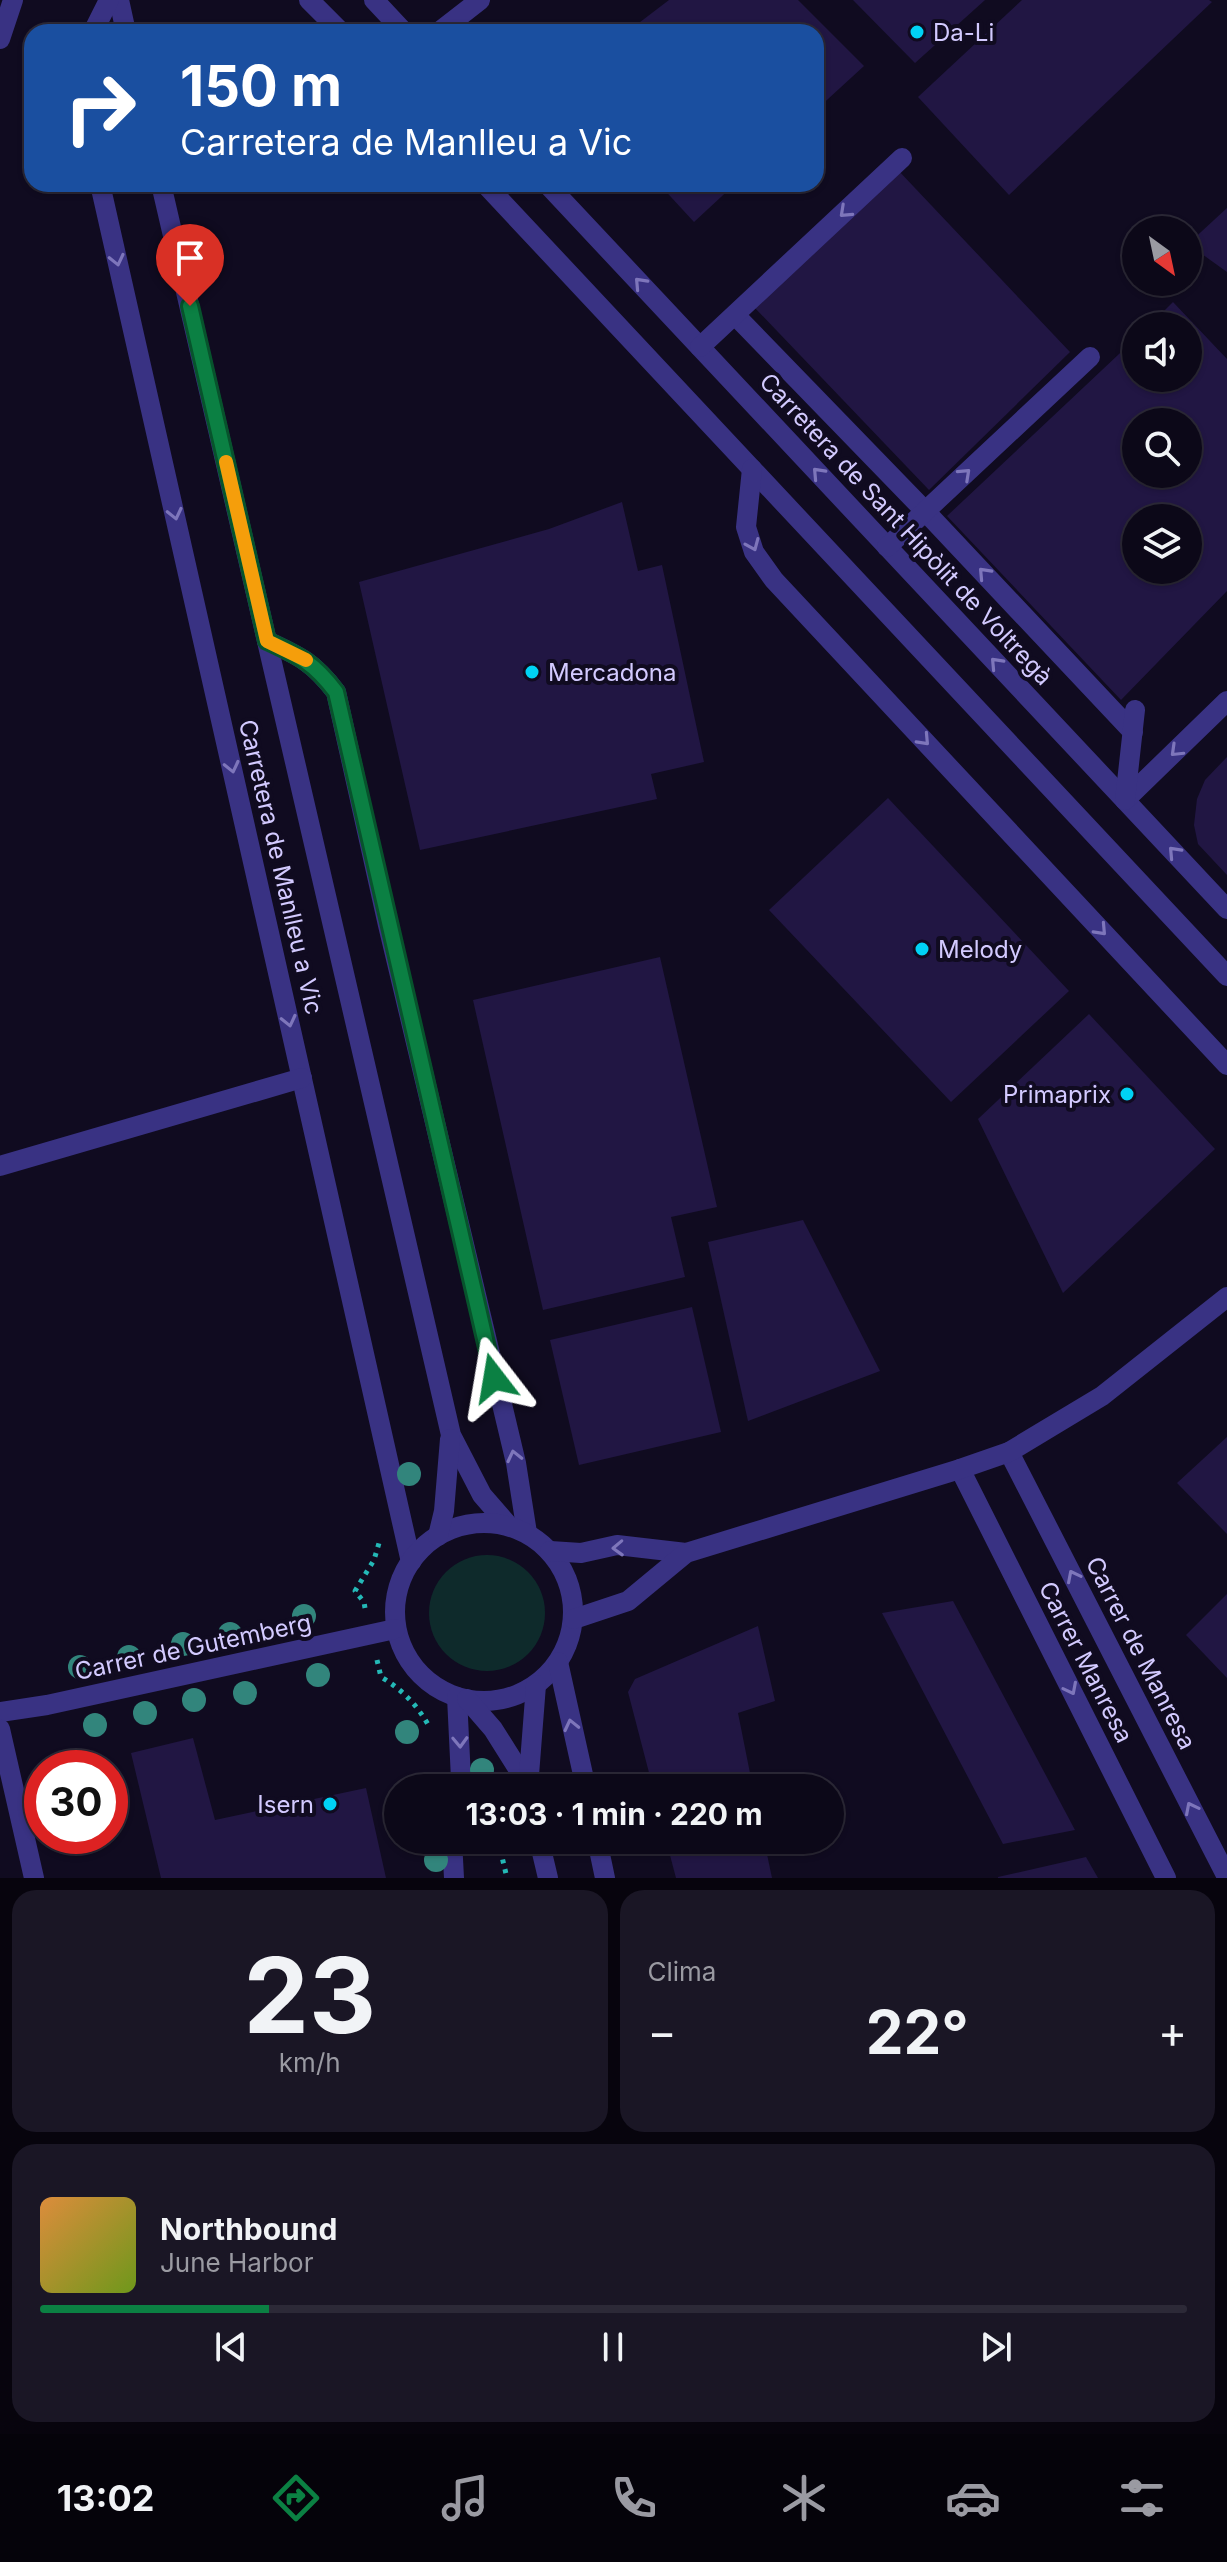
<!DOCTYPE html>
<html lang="es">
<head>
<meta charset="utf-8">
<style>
  body { margin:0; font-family:Inter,sans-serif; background:#1a1625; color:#f1f3f6; height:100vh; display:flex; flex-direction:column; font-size:30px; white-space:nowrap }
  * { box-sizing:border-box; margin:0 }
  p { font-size:26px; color:#9a9aa2 }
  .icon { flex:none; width:44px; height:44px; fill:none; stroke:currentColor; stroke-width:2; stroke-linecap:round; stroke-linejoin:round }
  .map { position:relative; height:1878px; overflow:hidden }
  .drawer { display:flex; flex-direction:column; gap:12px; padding:12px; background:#07040d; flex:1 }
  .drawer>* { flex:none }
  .hud { position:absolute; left:24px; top:24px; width:800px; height:168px; border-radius:24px; box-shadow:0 2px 6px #0004,0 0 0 2px #2c2937; background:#1a4fa0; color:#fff; overflow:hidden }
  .needle { width:52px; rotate:147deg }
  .buttons { position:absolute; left:1122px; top:216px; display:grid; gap:16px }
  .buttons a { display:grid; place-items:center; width:80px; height:80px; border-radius:50%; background:#0c0818; box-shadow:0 2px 6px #0004,0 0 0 2px #2c2937; font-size:40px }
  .speed { position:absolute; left:24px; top:1750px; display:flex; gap:16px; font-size:40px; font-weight:700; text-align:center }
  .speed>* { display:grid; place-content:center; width:104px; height:104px; border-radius:50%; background:#0c0818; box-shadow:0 2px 6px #0004,0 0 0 2px #2c2937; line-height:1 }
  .speed .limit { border:12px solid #d22; background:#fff; color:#111 }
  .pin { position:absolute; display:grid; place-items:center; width:68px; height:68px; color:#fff; margin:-82px -34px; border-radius:50% 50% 50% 0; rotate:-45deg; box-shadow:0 0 8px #0007 }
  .pin .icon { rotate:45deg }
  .me { position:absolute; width:88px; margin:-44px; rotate:346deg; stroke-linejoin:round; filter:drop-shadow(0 0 6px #0008) }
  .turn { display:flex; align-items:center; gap:28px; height:168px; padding:0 24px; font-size:36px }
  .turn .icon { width:104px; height:104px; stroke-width:2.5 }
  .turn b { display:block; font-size:56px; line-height:68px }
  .big { font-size:60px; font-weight:700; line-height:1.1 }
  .drawer .widget { flex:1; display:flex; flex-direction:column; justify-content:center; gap:12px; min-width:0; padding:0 28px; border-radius:24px; background:#1a1625 }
  .drawer .dial { align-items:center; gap:0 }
  .dial b { font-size:104px; line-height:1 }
  .song { display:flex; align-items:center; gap:24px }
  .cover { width:96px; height:96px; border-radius:12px; background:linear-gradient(135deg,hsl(30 70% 55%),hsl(80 70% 35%)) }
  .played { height:8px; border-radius:4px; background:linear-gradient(90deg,#0b8043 20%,#2c2937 20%) }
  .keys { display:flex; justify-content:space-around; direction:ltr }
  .heat { display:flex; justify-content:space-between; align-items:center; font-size:44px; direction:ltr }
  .drawer .tiles { flex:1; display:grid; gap:12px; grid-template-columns:1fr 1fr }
  .widget:last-child { grid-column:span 2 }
  .trip { position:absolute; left:384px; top:1774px; width:460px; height:80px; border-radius:40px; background:#0c0818; box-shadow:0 2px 6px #0004,0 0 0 2px #2c2937; font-weight:700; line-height:80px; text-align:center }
  .tab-bar { display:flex; height:128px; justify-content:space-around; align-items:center; background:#05030a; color:#9a9aa2 }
  .tab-bar .icon { width:56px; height:56px }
  .tab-bar .current { color:#0b8043 }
  .tab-bar b { font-size:36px; color:#f1f3f6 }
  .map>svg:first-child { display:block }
  .green { fill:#0e2a2b }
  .building { fill:#211643; fill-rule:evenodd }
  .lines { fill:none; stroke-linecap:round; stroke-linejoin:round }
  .path { stroke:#24b9b7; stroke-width:5; stroke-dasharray:4 6; stroke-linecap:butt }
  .minor { stroke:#393283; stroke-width:20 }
  .tree { fill:#32857c }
  .oneway { stroke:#7e76bb }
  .route-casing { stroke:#07532c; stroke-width:20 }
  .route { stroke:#0b8043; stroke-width:14 }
  .slow { stroke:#f59e0b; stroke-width:14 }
  .poi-dot { fill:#00d2f5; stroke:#100b20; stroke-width:3 }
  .labels { text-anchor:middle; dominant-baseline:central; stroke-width:8; stroke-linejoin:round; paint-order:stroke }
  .poi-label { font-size:24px; fill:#d3caff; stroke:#100b20; text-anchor:start }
  .street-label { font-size:24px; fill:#d3caff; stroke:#100b20 }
</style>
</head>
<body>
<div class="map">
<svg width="1227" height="1878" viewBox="0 0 1227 1878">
  <rect width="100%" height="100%" fill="#100b20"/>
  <!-- green -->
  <circle class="green" cx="487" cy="1613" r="58"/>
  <!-- building -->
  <g class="building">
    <path d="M669,0H798L864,66L816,110V32H627Z"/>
    <path d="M853,0H985L915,63Z"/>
    <path d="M1022,0H1209L1212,2L1009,195L918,97Z"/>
    <path d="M897,169L1070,352L929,490L754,307Z"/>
    <path d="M659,184H735L694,222Z"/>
    <path d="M1227,208V272L1188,244Z"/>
    <path d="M1173,302L1227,359V591L1121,700L947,516L1136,338V378H1188V326H1149ZM1136,422H1188V474H1136ZM1136,518H1188V570H1136Z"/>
    <path d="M622,502L638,571L662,565L704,762L651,774L657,799L420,850L359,582L549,529Z"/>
    <path d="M1227,757V875L1198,844L1194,825L1197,799L1205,780Z"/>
    <path d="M888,798L1069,991L951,1102L769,910Z"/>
    <path d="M660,957L717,1207L671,1217L685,1277L543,1310L473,1000Z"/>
    <path d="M1089,1014L1215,1149L1063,1293L978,1119Z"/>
    <path d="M803,1220L880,1371L748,1421L708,1242Z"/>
    <path d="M692,1307L721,1432L579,1465L550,1340Z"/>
    <path d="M1227,1437V1534L1177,1483Z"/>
    <path d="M1227,1594V1678L1186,1635Z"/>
    <path d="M953,1601L1075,1830L1003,1844L882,1613Z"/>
    <path d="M758,1626L775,1701L738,1713L753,1788H653L628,1692L635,1679Z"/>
    <path d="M193,1738L215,1820L366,1788L386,1878H161L131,1753Z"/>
    <path d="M666,1840H764L772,1878H676Z"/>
    <path d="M1086,1857L1098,1878H998V1877Z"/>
  </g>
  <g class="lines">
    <!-- path -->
    <g class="path">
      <path d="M365,1608L364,1602L355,1591L374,1560L379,1543"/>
      <path d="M377,1660L381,1677C403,1690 418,1706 430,1728"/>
      <path d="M498,1840L507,1878"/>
    </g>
    <!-- minor -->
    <g class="minor">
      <path d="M119,0L126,32"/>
      <path d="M309,0L341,32"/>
      <path d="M374,0L404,32"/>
      <path d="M93,32L109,0"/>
      <path d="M439,32L480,0"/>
      <path d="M0,39L13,0"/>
      <path d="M100,184L411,1562"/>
      <path d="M161,184L451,1435L482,1495L509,1526"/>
      <path d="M485,184L1227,976"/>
      <path d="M547,184L1227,909"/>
      <path d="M735,315L925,511L1133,732"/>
      <path d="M700,347L902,158"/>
      <path d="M752,469L746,527L754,552L774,580L1227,1065"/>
      <path d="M887,547L1090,357"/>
      <path d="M267,641C300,656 314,663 336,692L388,925L516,1463L527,1533"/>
      <path d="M1125,800L1227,701"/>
      <path d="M1125,800L1135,710"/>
      <path d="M0,1166L302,1078"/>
      <path d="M1009,1452L1227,1877"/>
      <path d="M960,1469L1166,1878"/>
      <circle cx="484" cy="1612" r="89"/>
      <path d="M438,1536L444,1511L450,1439"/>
      <path d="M550,1551L581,1553L617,1545L686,1553"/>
      <path d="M574,1619L628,1601L686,1553L960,1469L1009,1452L1102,1396L1227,1297"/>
      <path d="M558,1662L586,1788"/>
      <path d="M457,1697L461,1779L459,1788"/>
      <path d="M467,1699L493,1729L527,1783"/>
      <path d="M0,1712L47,1705L395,1629"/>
      <path d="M0,1729L34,1878"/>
      <path d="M528,1788L536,1685"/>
      <path d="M452,1840L454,1878"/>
      <path d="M539,1840L548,1878"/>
      <path d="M597,1840L605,1878"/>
    </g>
  </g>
  <!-- trees -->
  <g class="tree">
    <circle cx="409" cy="1474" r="12"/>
    <circle cx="304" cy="1616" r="12"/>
    <circle cx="230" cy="1634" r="12"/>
    <circle cx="183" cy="1644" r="12"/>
    <circle cx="129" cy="1657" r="12"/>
    <circle cx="80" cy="1667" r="12"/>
    <circle cx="318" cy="1675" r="12"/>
    <circle cx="245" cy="1693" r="12"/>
    <circle cx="194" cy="1700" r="12"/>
    <circle cx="145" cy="1713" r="12"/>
    <circle cx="95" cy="1725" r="12"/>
    <circle cx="407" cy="1732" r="12"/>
    <circle cx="482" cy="1770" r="12"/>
    <circle cx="436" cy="1860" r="12"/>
  </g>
  <!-- one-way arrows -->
  <defs><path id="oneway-chevron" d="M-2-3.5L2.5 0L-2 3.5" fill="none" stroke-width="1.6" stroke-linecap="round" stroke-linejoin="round" transform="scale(2)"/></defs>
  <g class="oneway">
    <use href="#oneway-chevron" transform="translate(845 212) rotate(137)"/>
    <use href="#oneway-chevron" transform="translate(117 260) rotate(77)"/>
    <use href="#oneway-chevron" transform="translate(640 283) rotate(-133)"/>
    <use href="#oneway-chevron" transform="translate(818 473) rotate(-133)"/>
    <use href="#oneway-chevron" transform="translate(965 474) rotate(-43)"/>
    <use href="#oneway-chevron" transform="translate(175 514) rotate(77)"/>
    <use href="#oneway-chevron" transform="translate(753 545) rotate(67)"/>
    <use href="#oneway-chevron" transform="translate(984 573) rotate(-133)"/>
    <use href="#oneway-chevron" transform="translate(996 663) rotate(-133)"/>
    <use href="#oneway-chevron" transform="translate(924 740) rotate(47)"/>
    <use href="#oneway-chevron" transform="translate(1176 751) rotate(136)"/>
    <use href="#oneway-chevron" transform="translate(232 767) rotate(77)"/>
    <use href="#oneway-chevron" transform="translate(1174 852) rotate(-133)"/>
    <use href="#oneway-chevron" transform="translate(1101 930) rotate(47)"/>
    <use href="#oneway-chevron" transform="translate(289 1021) rotate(77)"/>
    <use href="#oneway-chevron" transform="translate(514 1456) rotate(-103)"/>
    <use href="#oneway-chevron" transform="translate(618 1548) rotate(178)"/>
    <use href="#oneway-chevron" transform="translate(1073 1576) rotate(-117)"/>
    <use href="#oneway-chevron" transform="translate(1071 1689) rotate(63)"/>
    <use href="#oneway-chevron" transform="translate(571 1725) rotate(-103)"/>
    <use href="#oneway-chevron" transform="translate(460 1742) rotate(88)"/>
    <use href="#oneway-chevron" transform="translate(1191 1808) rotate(-117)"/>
  </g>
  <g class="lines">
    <defs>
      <path id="route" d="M190,306L267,641C300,656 314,663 336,692L494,1378"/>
    </defs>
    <!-- route casing -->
    <use href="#route" class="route-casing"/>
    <!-- route -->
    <use href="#route" class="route"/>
    <!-- slow -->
    <path class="slow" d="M226,462L267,641L306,660"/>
  </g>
  <!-- markers -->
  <g class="poi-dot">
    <circle cx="917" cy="32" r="8"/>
    <circle cx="532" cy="672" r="8"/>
    <circle cx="922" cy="949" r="8"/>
    <circle cx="1127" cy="1094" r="8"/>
    <circle cx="330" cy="1804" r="8"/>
  </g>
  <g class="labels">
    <!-- poi labels -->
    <g class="poi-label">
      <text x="933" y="32">Da-Li</text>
      <text x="548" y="672">Mercadona</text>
      <text x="938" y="949">Melody</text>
      <text x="1111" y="1094" text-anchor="end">Primaprix</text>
      <text x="314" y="1804" text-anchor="end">Isern</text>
    </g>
    <!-- street labels -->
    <g class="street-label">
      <text transform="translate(906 529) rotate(47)">Carretera de Sant Hipòlit de Voltregà</text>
      <text transform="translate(281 867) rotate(77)">Carretera de Manlleu a Vic</text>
      <text transform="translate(193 1647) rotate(-12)">Carrer de Gutemberg</text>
      <text transform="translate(1141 1653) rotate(63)">Carrer de Manresa</text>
      <text transform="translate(1086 1662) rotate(63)">Carrer Manresa</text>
    </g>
  </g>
</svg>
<div class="buttons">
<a><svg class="needle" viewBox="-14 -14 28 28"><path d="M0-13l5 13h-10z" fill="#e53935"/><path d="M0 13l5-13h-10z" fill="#9a9aa2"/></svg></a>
<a><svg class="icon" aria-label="sound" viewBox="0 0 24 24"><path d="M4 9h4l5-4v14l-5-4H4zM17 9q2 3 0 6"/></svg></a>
<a><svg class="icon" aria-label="search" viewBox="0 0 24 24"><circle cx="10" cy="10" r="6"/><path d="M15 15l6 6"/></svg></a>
<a><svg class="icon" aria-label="layers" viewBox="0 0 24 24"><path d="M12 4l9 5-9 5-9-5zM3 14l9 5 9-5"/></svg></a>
</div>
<div class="speed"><div class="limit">30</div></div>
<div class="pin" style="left:190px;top:306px;background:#d93025"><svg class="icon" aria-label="arrive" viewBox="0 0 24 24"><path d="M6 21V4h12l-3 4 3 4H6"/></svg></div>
<svg class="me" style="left:494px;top:1378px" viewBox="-20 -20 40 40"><path d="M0-17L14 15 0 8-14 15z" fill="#0b8043" stroke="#fff" stroke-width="4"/></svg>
<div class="trip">13:03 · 1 min · 220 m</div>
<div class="hud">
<div class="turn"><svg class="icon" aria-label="right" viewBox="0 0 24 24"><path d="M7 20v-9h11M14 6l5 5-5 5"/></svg><div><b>150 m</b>Carretera de Manlleu a Vic</div></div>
</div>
</div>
<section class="drawer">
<div class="tiles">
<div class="widget dial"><b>23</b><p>km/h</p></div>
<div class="widget"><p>Clima</p>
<div class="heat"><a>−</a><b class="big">22°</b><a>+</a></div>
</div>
<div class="widget">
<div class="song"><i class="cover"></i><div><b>Northbound</b><p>June Harbor</p></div></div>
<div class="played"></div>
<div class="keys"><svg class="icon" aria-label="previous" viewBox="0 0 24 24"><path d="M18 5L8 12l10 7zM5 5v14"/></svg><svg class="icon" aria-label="pause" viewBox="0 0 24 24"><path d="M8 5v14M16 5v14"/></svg><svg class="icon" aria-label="next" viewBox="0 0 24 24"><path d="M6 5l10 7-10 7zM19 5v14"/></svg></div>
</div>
</div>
</section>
<nav class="tab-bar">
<b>13:02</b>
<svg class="icon current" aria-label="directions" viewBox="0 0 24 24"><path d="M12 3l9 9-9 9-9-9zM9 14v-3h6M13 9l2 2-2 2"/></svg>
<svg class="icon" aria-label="music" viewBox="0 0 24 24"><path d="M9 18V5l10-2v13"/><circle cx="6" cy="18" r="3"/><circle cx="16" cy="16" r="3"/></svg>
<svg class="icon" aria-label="phone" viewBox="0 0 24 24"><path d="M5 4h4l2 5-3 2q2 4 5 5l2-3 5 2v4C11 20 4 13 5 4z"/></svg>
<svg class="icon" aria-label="climate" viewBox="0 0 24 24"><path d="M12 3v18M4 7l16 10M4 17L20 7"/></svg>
<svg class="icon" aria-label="car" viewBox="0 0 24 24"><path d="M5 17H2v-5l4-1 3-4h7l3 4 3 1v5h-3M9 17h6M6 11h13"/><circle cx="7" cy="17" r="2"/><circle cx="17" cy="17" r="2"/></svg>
<svg class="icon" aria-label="filters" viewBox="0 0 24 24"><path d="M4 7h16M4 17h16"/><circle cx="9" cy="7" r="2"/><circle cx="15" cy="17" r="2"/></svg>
</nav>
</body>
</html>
